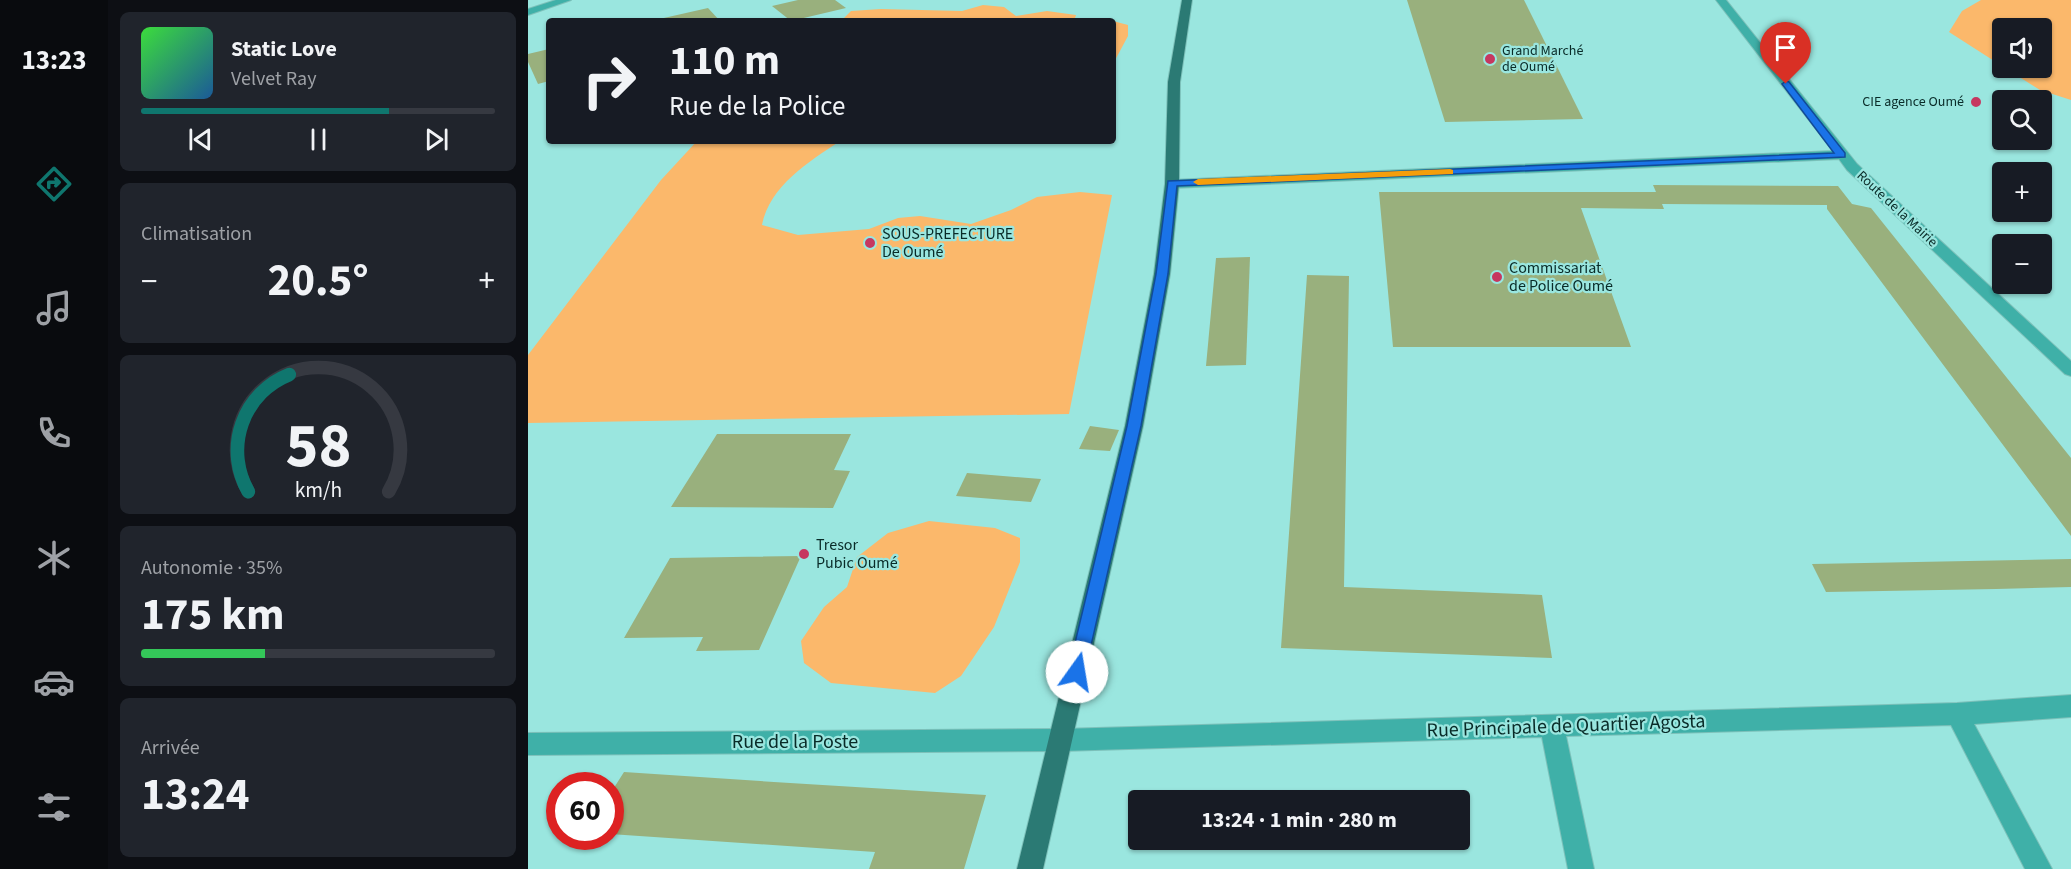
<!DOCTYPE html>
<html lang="fr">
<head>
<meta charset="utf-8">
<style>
  body { margin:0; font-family:"Source Sans 3",sans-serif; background:#20242c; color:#f1f3f6; height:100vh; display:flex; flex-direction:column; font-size:22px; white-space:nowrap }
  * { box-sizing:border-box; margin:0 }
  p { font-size:20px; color:#9ea1a6 }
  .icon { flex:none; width:33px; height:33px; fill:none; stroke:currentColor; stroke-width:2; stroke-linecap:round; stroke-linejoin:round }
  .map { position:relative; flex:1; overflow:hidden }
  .details { display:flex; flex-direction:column; gap:12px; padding:12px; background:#0d0f14; width:420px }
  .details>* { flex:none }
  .hud { position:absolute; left:18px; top:18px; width:570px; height:126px; border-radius:6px; box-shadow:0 2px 4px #0004; background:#171b24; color:#f1f3f6; overflow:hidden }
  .controls { position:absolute; left:1464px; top:18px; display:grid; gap:12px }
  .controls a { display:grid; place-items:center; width:60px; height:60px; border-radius:6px; background:#171b24; box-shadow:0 2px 4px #0004; font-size:30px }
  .speed { position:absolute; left:18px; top:772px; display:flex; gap:12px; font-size:30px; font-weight:700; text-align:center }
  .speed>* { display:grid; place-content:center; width:78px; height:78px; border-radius:50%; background:#171b24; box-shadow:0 2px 4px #0004; line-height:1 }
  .speed .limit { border:9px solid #d22; background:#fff; color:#111 }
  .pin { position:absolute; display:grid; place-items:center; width:51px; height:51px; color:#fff; margin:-62px -26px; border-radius:50% 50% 50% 0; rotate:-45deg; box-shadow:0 0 6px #0007 }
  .pin .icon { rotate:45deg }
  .me { position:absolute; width:66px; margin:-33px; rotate:13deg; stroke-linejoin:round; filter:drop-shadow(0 0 4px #0008) }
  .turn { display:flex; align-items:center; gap:21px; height:126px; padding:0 24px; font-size:27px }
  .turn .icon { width:78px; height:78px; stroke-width:2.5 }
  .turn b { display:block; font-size:42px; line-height:51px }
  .big { font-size:45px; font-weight:700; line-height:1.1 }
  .details .widget { flex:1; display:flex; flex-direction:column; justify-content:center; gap:9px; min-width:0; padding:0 21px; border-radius:9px; background:#20242c }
  .details .dial { align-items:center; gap:0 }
  .dial svg { height:156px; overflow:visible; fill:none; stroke:#363941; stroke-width:7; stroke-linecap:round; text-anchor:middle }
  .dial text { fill:#f1f3f6; stroke:none }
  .song { display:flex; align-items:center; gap:18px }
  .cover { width:72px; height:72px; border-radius:9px; background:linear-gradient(135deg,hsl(120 70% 55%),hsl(210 70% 35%)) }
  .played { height:6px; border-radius:3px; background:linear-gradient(90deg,#0f766e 70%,#363941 70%) }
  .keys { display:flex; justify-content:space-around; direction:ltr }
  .heat { display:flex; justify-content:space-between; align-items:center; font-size:33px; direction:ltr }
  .charge { height:9px; border-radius:4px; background:linear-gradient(90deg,#34c759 35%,#363941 0) }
  .trip { position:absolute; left:600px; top:790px; width:342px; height:60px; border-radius:6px; background:#171b24; box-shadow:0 2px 4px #0004; font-weight:700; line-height:60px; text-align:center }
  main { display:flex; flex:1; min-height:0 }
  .dock { display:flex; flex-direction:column; width:108px; justify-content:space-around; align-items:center; background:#090b0e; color:#9ea1a6 }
  .dock .icon { width:42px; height:42px }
  .dock .selected { color:#0f766e }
  .dock b { font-size:27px; color:#f1f3f6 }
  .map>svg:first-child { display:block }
  .green { fill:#fbb86b }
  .building { fill:#99b07d }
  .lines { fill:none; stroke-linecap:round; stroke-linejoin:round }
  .minor-casing { stroke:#7dc1ba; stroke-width:2 }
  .primary-casing { stroke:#7dc1ba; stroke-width:2 }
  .minor { fill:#3fb0a8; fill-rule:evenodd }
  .primary { fill:#2b7a74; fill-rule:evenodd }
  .route { fill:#1a73e8; stroke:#114b97; stroke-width:1.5 }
  .slow { fill:#f59e0b }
  .poi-dot { fill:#c63760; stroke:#9ae6df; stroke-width:2 }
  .labels { text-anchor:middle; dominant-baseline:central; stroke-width:4.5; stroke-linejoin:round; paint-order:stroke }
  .far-poi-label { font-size:14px; fill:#092b28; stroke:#9ae6df; text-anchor:start }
  .far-street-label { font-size:14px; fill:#092b28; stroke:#9ae6df }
  .poi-label { font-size:16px; fill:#092b28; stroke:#9ae6df; text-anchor:start }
  .near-street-label { font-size:20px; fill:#092b28; stroke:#9ae6df }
</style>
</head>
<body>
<main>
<nav class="dock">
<b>13:23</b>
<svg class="icon selected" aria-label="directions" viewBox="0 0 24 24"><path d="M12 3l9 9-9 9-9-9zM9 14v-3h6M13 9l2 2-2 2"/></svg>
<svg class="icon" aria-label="music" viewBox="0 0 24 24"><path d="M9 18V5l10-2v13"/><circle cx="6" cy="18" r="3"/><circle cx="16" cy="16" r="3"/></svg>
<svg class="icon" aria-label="phone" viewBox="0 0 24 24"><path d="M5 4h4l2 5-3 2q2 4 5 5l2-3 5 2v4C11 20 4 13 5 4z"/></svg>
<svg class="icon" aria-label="climate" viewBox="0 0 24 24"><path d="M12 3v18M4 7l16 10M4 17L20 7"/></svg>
<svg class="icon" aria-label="car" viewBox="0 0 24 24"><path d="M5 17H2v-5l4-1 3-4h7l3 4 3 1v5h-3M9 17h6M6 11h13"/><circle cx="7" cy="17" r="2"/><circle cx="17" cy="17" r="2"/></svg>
<svg class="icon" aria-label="filters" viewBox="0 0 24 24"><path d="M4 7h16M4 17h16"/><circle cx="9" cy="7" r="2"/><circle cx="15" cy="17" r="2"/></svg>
</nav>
<section class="details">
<div class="widget">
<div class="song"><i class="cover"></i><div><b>Static Love</b><p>Velvet Ray</p></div></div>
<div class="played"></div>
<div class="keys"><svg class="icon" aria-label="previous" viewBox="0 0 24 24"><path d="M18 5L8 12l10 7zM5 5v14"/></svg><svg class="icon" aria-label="pause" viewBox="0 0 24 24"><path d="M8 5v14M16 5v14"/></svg><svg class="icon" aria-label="next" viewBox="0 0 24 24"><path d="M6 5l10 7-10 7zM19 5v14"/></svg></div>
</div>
<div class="widget"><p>Climatisation</p>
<div class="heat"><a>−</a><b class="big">20.5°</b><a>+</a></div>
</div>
<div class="widget dial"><svg viewBox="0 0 100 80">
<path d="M14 69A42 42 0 1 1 86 69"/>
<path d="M14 69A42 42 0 0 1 35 9" stroke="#0f766e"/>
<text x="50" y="56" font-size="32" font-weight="700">58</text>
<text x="50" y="72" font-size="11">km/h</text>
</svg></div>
<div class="widget"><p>Autonomie · 35%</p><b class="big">175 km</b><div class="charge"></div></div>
<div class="widget"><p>Arrivée</p><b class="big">13:24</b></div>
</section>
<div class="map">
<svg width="1543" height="869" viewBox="0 0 1543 869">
  <rect width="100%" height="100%" fill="#9ae6df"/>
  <!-- green -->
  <g class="green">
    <path d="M1453,0H1543V100L1512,90L1477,68H1514V28H1474V66L1421,32L1434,11Z"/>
    <path d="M455,5L476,7L488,16L519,11L548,15L546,21H313L323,11L353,9L434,11Z"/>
    <path d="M585,21L600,25V36L585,64Z"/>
    <path d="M169,141H312C281,162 242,185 234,225L270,235L341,229L370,218L392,216L443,224L483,210L509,197L552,192L584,195L541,414L0,423V355L133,180Z"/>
    <path d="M401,521L467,528L492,538V562L466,627L433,676L407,693L303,683L276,663L273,641L296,607L319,587L329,557L360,533Z"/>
  </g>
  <!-- building -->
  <g class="building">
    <path d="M270,0H307L318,8L263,21L244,6Z"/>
    <path d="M879,0H996L1055,119L917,122Z"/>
    <path d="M180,8L192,21H127V20Z"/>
    <path d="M21,49V81L10,84L0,62V54Z"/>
    <path d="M1125,185L1310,186L1324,204L1343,208L1543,458V536L1299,209V205L1134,204L1136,209L1053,208L1103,347H865L851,192H1128Z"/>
    <path d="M722,257L718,365L678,366L688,258Z"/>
    <path d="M779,275L821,276L816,587L1014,595L1024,658L753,648Z"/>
    <path d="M562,426L591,430L582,451L551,449Z"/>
    <path d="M189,434H323L306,470L322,471L305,508L143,507Z"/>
    <path d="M439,473L513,479L503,502L428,496Z"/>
    <path d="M273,556L231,650L168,651L175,637L96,638L142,558Z"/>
    <path d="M1543,559V587L1468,589L1298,592L1284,564Z"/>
    <path d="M96,772L262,783L458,795L436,869H341L347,852L82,834V794Z"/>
  </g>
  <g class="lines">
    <defs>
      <g id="minor">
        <path d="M28,0H43L0,15V9Z"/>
        <path d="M1188,0H1198L1329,164L1543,361V376L1537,374L1319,170L1311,159L644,188L637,184L644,180L1305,151Z"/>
        <path d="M1543,695V717L1446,724L1524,869H1497L1423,725L1038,736L1066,869H1040L1014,737L533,751L0,755V733L533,729L1429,703Z"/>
      </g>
      <path id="primary" d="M654,0H664L652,82L651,184L642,274L615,426L515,869H489L597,426L626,274L637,184L640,82Z"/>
    </defs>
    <!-- minor casing -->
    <use href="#minor" class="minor-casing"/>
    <!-- primary casing -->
    <use href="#primary" class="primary-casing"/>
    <!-- minor -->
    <use href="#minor" class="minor"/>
    <!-- primary -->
    <use href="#primary" class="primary"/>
  </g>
  <!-- route -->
  <path class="route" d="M1258,81L1261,82L1317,153V157L649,186L640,274L613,426L557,672L555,678L549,680L543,678L540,672L599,426L628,274L640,181L1306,153L1254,84Z"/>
  <!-- slow -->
  <path class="slow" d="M922,169L925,170V174L670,185L665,182L670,179Z"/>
  <!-- markers -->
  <g class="poi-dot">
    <circle cx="962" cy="59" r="6"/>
    <circle cx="1448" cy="102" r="6"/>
    <circle cx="342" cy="243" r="6"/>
    <circle cx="969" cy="277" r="6"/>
    <circle cx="276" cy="554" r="6"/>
  </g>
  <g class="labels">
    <!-- far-poi labels -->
    <g class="far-poi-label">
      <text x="974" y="51">Grand Marché<tspan x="974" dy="16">de Oumé</tspan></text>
      <text x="1436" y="102" text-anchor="end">CIE agence Oumé</text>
    </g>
    <!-- far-street labels -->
    <g class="far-street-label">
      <text transform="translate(1369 209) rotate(43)">Route de la Mairie</text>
    </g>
    <!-- poi labels -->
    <g class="poi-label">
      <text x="354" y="234">SOUS-PREFECTURE<tspan x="354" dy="18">De Oumé</tspan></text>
      <text x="981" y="268">Commissariat<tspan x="981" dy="18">de Police Oumé</tspan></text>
      <text x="288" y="545">Tresor<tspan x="288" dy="18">Pubic Oumé</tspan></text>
    </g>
    <!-- near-street labels -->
    <g class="near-street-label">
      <text transform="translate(1038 726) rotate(-2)">Rue Principale de Quartier Agosta</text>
      <text x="267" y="742">Rue de la Poste</text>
    </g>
  </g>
</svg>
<div class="controls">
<a><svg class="icon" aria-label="sound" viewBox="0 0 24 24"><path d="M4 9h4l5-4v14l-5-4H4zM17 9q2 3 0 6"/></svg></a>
<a><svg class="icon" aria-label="search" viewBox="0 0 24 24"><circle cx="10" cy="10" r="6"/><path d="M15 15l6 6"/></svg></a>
<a>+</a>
<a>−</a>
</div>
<div class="speed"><div class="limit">60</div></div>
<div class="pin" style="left:1258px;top:84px;background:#d93025"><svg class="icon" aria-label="arrive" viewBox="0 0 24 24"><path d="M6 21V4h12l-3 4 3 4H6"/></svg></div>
<svg class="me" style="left:549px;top:672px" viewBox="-20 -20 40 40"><circle r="19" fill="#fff"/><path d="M0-13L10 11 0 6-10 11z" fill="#1a73e8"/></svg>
<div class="trip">13:24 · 1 min · 280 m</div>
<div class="hud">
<div class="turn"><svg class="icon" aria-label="right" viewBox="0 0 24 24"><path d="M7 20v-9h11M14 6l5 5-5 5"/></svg><div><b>110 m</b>Rue de la Police</div></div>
</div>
</div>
</main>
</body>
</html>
